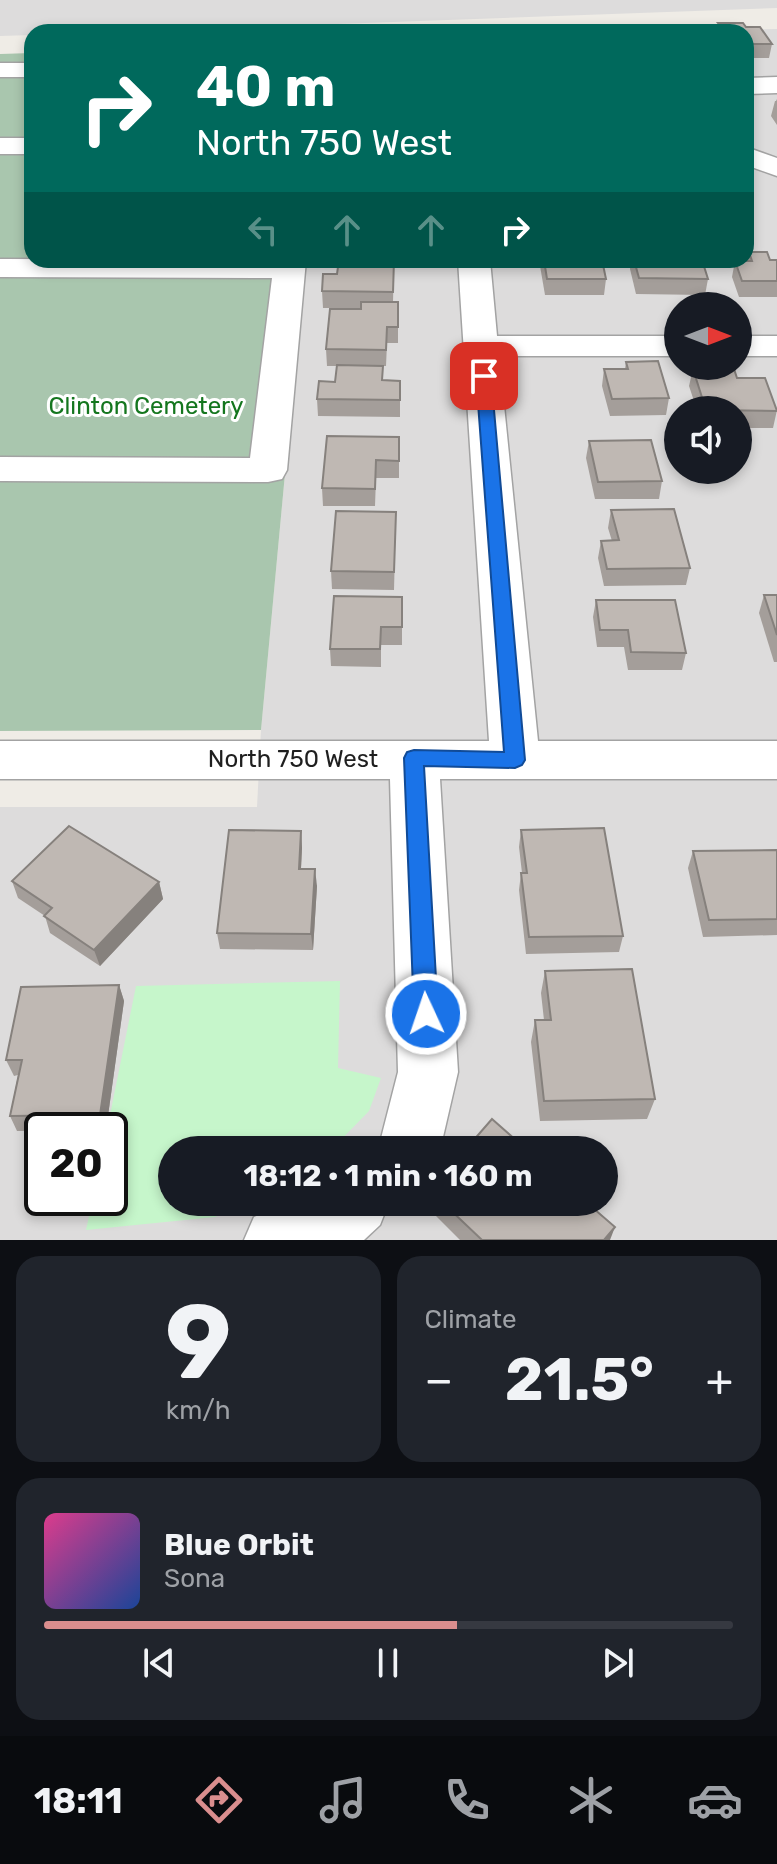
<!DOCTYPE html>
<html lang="en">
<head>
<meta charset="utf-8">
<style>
  body { margin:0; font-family:Rubik,sans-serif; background:#20242c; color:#f1f3f6; height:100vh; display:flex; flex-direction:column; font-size:30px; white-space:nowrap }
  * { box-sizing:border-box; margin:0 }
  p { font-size:26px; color:#9ea1a6 }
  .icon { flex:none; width:44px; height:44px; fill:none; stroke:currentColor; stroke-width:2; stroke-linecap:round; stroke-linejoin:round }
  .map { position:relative; height:1240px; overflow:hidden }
  .details { display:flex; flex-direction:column; gap:16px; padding:16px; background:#0d0f14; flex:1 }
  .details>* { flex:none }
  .top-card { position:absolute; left:24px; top:24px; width:730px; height:244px; border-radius:24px; box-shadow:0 4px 12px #0003; background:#00695c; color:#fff; overflow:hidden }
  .needle { width:52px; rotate:90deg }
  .buttons { position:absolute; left:664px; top:292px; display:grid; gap:16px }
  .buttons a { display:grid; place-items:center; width:88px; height:88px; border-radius:50%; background:#171b24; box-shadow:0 4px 12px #0003; font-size:40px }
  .speed { position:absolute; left:24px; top:1112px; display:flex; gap:16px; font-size:40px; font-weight:700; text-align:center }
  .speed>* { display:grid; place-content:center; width:104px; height:104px; border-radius:50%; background:#171b24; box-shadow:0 4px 12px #0003; line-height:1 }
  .speed .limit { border:4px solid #111; border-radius:12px; background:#fff; color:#111 }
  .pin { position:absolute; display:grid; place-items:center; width:68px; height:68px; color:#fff; margin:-34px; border-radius:16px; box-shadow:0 4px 12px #0006 }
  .me { position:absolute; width:88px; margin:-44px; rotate:357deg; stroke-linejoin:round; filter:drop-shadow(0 0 6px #0008) }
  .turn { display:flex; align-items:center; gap:28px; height:168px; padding:0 40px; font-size:36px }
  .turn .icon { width:104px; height:104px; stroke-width:2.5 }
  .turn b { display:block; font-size:56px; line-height:68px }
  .lanes { display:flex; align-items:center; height:76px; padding:0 40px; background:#0003; justify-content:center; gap:40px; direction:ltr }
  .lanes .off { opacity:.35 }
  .big { font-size:60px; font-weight:700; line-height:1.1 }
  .details .tile { flex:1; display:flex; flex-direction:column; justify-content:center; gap:12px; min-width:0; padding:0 28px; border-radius:24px; background:#20242c }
  .details .dial { align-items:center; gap:0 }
  .dial b { font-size:104px; line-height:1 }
  .song { display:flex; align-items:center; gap:24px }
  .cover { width:96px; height:96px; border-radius:12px; background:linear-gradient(135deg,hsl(330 70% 55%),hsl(220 70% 35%)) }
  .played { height:8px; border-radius:4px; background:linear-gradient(90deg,#da8e8e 60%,#363941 60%) }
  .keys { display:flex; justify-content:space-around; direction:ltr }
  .heat { display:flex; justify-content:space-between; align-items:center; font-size:44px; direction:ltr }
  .details .tiles { flex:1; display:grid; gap:16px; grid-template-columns:1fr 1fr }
  .tile:last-child { grid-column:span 2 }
  .trip { position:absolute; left:158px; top:1136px; width:460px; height:80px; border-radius:40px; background:#171b24; box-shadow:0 4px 12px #0003; font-weight:700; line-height:80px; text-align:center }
  .tab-bar { display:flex; height:128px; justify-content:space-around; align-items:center; background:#090b0e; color:#9ea1a6 }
  .tab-bar .icon { width:56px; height:56px }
  .tab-bar .active { color:#da8e8e }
  .tab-bar b { font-size:36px; color:#f1f3f6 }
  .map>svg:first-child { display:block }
  .residential { fill:#dddcdc; fill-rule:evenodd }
  .cemetery { fill:#a9c6ae }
  .park { fill:#c6f6cb }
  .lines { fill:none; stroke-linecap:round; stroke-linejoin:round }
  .minor-casing { stroke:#a3a3a3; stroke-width:3 }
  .minor { fill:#fff; fill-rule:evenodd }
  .wall { fill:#a49e9a }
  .shaded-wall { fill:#86817d }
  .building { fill:#bfb8b3; stroke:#86817d; stroke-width:2 }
  .route { fill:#1a73e8; stroke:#114b97; stroke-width:2 }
  .labels { text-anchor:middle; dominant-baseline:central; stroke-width:6; stroke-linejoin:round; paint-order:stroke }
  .park-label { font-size:24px; fill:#14761e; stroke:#fff }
  .street-label { font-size:24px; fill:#1f1f1f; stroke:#fff }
</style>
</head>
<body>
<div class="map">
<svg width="777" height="1240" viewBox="0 0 777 1240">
  <rect width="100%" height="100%" fill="#efece6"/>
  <!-- residential -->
  <g class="residential">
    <path d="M0,0H777V8L118,32H32V35L0,36Z"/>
    <path d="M777,29V1240H0V807H257L261,730L305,260H746V32H652ZM678,306H738V366H678ZM678,410H738V470H678ZM42,1130H110V1198H42ZM172,1150H604V1202H172Z"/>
  </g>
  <!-- cemetery -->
  <path class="cemetery" d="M32,53V260H305L261,730L0,731V54Z"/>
  <!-- park -->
  <path class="park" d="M340,981L338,1068L381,1078L369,1111L331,1150H172V1202H251L215,1217L86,1230L93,1198H110V1130H107L136,986Z"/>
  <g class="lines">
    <defs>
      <g id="minor">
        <rect x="0" y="63" width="32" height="14"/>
        <path d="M777,77V93L746,94V78Z"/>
        <rect x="0" y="138" width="32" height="16"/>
        <path d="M746,147L777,158V176L746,165Z"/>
        <path d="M0,259L306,260L287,470L282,479L268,482L0,481V457L250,458L272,278L0,277Z"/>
        <path d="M458,260H490L497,336H678V356H499L538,741H777V779H440L458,1072L440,1150H378L398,1072L390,779H0V741H489Z"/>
        <rect x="738" y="336" width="39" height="20"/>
        <path d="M291,1202H389L380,1225L364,1240H244L254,1217Z"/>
      </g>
    </defs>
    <!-- minor casing -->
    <use href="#minor" class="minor-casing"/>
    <!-- minor -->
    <use href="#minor" class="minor"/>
  </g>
  <!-- wall -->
  <g class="wall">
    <path d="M718,23L746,27L772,44L769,58H746V32H708L709,28H717Z"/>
    <path d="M777,99V125L771,116L775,101H776Z"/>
    <path d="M749,252L770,260H777V297H739L732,277L735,261H747Z"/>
    <path d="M394,260L393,302H398V343H387L386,366H383V380L400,381V417L318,416L317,399L335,382L337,366H327L326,349L361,308H323L322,291L337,274Z"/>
    <path d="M539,260H602L606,279L604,295H545Z"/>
    <path d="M631,260H702L708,279L705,295L636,294L630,269Z"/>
    <path d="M626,362L669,398L666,415L610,416L602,386L604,369H625Z"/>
    <path d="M693,369L737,378L777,410L773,428H738V410H697L689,386Z"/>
    <path d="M399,437V478H376L375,506H323L322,488Z"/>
    <path d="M589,441L662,481L659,499H595L586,458Z"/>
    <path d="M611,510L690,568L686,585L604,586L598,558L601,541H612L608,528Z"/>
    <path d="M396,512L394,590L332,589L331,571Z"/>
    <path d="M764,595H777V662H774L759,613Z"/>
    <path d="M402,597V645H381V667L331,666L330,649Z"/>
    <path d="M596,600L686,653L682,670H628L624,647H597L593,617Z"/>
    <path d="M521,830L623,936L619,952L526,954L519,890L521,873H522L519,847Z"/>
    <path d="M301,831L302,848L301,869L317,886L313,950L220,949L217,933Z"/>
    <path d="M777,850V935L703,937L688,868L693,851Z"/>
    <path d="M12,881L159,882L163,899L100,966L50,933L45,916L18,898Z"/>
    <path d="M545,971L655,1099L647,1119L540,1121L531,1042L535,1020H544L541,993Z"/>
    <path d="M119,985L124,1001L106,1130L17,1131L10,1116L18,1075L14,1076L6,1060Z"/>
    <path d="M429,1202H586L610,1240H460L429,1209Z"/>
  </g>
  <!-- shaded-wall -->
  <g class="shaded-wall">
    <path d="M301,831L302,848L300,886L299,869Z"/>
    <path d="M315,869L317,886L313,950L311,934Z"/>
    <path d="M159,882L163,899L100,966L94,950Z"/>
    <path d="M119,985L124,1001L106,1130L100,1115Z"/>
    <path d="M615,1227L610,1240H604Z"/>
  </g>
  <!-- building -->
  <g class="building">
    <path d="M718,23H743L746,27H760L772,44H746V32H711L709,28H722Z"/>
    <path d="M534,28H551L553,32H535Z"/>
    <path d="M378,29L388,32H372Z"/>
    <path d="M443,30L514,31V32H443Z"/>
    <path d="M627,30H670L671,32H628Z"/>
    <path d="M749,252H767L770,260H777V281H742L735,261H752Z"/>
    <path d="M339,260H394L393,292L322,291L323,274H337Z"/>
    <path d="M544,260H602L606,279H547Z"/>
    <path d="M634,260H702L708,279L639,278Z"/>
    <path d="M361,302H398V327H387L386,350L326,349L330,309H361Z"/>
    <path d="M658,361L669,398L612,399L604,369H628L626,362Z"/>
    <path d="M337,365L383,366L382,380L400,381V400L317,399L319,381L335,382Z"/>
    <path d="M693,369H734L737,378H765L777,411L706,410Z"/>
    <path d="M327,436L399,437V461L376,460L375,489L322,488Z"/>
    <path d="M651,440L662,481L598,482L589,441Z"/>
    <path d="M674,509L690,568L607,569L601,541L619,540L611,510Z"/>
    <path d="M336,511L396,512L394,572L331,571Z"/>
    <path d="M764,595H777V635Z"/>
    <path d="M334,596L402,597V627H381L380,649H330Z"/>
    <path d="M596,600H675L686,653L631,652L628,630H600Z"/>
    <path d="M69,826L159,882L94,950L44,916L52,908L12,881Z"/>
    <path d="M604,828L623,936L529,937L521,873H527L521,830Z"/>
    <path d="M229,830L301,831L299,869H315L311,934L217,933Z"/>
    <path d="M777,850V919L709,920L693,851Z"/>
    <path d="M632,969L655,1099L544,1101L535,1020H551L545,971Z"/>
    <path d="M119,985L100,1115L10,1116L22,1060H6L21,987Z"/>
    <path d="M492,1119L527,1150H465Z"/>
    <path d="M442,1202H586L615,1227L604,1240H482Z"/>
  </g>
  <!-- route -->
  <path class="route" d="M484,372L491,376L525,760L522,765L515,768L424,766L438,1014L434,1021L426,1025L417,1021L414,1014L404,758L407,752L414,750L504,752L476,376Z"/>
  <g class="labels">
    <!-- park labels -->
    <g class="park-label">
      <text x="146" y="406">Clinton Cemetery</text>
    </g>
    <!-- street labels -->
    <g class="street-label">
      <text x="293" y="759">North 750 West</text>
    </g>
  </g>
</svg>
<div class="buttons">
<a><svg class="needle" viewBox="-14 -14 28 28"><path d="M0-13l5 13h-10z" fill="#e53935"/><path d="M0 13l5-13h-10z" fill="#9ea1a6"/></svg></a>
<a><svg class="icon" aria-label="sound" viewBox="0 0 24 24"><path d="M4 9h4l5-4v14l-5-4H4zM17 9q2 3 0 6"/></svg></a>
</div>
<div class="speed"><div class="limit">20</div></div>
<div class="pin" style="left:484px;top:376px;background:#d93025"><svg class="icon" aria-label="arrive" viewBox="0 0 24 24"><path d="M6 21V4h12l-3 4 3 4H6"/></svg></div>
<svg class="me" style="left:426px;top:1014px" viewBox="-20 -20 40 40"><circle r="17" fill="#1a73e8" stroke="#fff" stroke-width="3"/><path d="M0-11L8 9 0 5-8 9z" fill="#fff"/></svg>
<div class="trip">18:12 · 1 min · 160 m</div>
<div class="top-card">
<div class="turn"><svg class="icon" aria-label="right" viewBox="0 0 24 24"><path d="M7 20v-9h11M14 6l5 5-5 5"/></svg><div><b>40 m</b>North 750 West</div></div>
<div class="lanes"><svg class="icon off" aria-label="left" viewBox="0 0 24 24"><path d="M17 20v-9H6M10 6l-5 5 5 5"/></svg><svg class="icon off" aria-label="ahead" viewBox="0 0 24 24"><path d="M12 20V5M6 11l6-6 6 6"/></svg><svg class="icon off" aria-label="ahead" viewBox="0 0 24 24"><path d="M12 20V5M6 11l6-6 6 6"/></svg><svg class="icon" aria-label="right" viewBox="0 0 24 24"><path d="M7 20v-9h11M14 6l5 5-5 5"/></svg></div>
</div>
</div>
<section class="details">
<div class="tiles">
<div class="tile dial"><b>9</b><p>km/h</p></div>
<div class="tile"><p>Climate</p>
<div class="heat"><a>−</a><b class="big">21.5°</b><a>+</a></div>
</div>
<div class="tile">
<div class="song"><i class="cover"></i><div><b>Blue Orbit</b><p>Sona</p></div></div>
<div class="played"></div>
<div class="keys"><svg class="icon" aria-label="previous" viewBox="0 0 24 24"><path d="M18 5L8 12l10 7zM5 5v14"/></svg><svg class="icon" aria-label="pause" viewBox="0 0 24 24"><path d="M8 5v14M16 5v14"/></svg><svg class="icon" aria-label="next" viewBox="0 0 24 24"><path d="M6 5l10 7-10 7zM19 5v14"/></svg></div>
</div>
</div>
</section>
<nav class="tab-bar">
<b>18:11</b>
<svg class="icon active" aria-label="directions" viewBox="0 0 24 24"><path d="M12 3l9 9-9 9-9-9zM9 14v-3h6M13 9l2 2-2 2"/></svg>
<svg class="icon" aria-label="music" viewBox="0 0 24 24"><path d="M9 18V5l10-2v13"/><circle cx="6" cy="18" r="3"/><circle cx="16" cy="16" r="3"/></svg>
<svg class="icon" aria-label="phone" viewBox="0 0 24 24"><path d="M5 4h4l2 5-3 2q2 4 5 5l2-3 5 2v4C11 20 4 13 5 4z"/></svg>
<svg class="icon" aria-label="climate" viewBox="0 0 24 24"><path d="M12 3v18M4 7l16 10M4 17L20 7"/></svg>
<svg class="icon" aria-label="car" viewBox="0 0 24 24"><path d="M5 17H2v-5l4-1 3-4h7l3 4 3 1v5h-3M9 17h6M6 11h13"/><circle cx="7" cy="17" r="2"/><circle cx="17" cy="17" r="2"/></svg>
</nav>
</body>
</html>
